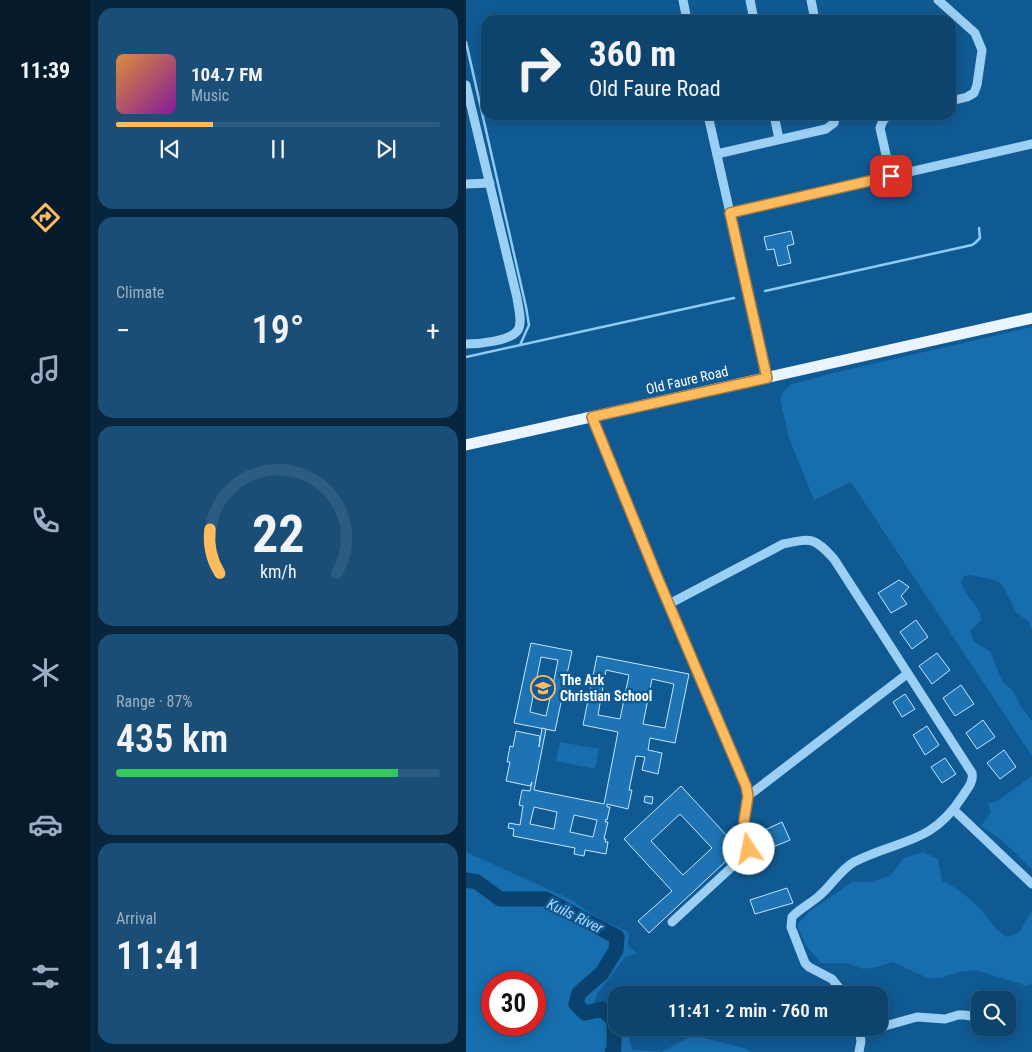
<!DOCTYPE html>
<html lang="en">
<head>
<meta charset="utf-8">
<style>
  body { margin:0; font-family:"Roboto Condensed",sans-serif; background:#1a4e76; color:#f1f3f6; height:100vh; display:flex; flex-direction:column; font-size:19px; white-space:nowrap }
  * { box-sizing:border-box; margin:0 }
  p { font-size:16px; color:#9ab0c2 }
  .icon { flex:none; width:28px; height:28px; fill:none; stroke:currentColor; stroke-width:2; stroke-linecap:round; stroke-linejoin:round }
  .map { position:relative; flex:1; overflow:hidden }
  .drawer { display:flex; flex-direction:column; gap:8px; padding:8px; background:#07253c; width:376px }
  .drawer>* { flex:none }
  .top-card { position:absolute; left:15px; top:15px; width:475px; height:105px; border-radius:15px; box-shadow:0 2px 12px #0003,0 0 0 1px #2c5c81; background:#0c446e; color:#f1f3f6; overflow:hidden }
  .tools { position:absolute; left:505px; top:991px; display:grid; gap:10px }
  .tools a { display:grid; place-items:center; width:45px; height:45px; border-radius:10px; background:#0c446e; box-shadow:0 2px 12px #0003,0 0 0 1px #2c5c81; font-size:25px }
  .speed { position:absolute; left:15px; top:971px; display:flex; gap:10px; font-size:25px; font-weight:700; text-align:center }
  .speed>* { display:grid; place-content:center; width:65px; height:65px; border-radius:50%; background:#0c446e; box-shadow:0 2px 12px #0003,0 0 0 1px #2c5c81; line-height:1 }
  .speed .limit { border:8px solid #d22; background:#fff; color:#111 }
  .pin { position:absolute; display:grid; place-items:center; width:42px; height:42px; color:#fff; margin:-21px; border-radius:10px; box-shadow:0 2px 8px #0006 }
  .me { position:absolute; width:55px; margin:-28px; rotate:349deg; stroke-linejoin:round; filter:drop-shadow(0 0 4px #0008) }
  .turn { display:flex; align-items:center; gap:18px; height:105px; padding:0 25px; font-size:22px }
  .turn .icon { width:65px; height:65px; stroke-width:2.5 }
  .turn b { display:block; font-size:35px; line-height:42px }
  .big { font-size:38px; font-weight:600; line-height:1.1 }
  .drawer .card { flex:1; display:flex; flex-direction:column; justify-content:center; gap:8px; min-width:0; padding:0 18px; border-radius:15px; background:#1a4e76 }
  .drawer .dial { align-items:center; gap:0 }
  .dial svg { height:130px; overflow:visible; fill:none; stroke:#2c5c81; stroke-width:7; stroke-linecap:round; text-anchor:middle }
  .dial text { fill:#f1f3f6; stroke:none }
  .song { display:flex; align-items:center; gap:15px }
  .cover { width:60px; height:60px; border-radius:8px; background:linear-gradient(135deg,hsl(30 70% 55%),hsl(290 70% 35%)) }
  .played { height:5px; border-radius:2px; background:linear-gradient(90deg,#ffbc5f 30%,#2c5c81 30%) }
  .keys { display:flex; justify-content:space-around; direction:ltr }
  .heat { display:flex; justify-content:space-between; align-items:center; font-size:28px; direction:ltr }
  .charge { height:8px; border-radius:4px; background:linear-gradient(90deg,#34c759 87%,#2c5c81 0) }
  .trip { position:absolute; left:142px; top:986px; width:280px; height:50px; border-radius:15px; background:#0c446e; box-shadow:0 2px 12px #0003,0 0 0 1px #2c5c81; font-weight:600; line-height:50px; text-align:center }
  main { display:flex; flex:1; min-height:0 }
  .tab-bar { display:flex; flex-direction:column; width:90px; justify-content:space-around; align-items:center; background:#051b2c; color:#9ab0c2 }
  .tab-bar .icon { width:35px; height:35px }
  .tab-bar .current { color:#ffbc5f }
  .tab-bar b { font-size:22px; color:#f1f3f6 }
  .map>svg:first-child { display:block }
  .green { fill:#176eae; fill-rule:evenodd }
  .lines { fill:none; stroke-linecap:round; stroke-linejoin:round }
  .stream { stroke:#8dccf7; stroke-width:2.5 }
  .river { stroke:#09426f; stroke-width:15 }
  .building { fill:#1d73b3; stroke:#c4e6fe; fill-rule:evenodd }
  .minor { stroke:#9ccff4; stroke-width:9 }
  .major { stroke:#e9f4ff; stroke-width:11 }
  .route-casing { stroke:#a67a3e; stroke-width:12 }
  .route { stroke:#ffbc5f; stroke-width:9 }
  .labels { text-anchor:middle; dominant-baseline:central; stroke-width:5; stroke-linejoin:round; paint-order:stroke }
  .street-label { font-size:14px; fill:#fff; stroke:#105a93 }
  .poi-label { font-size:14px; font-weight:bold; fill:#fff; stroke:#105a93; text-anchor:start }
  .water-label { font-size:15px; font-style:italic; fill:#a8d8fb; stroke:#105a93 }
</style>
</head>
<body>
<main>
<nav class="tab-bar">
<b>11:39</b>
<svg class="icon current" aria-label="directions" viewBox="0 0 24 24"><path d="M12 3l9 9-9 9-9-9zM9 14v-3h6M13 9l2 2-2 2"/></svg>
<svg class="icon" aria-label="music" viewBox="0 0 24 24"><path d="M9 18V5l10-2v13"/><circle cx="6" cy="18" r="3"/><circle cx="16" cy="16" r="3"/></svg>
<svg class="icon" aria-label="phone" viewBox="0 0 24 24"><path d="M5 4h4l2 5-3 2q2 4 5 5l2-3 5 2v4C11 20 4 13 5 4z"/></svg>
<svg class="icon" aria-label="climate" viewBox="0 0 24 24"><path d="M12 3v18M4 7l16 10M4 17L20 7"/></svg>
<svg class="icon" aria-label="car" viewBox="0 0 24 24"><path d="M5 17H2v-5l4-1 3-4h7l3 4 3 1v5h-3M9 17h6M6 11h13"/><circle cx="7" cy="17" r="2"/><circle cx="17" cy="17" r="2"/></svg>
<svg class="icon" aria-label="filters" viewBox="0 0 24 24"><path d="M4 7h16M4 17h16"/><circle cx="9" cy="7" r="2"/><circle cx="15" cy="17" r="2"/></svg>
</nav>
<section class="drawer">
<div class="card">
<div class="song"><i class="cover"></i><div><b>104.7 FM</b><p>Music</p></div></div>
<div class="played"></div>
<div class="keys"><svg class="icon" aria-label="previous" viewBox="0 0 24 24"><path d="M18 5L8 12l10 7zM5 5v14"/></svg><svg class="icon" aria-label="pause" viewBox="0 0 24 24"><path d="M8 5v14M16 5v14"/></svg><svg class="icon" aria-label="next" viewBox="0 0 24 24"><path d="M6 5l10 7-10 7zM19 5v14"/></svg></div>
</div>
<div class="card"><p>Climate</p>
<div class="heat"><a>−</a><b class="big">19°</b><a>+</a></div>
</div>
<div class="card dial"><svg viewBox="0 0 100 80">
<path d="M14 69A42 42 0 1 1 86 69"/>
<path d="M14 69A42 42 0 0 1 8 42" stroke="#ffbc5f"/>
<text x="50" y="56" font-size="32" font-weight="700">22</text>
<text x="50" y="72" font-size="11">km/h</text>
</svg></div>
<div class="card"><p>Range · 87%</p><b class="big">435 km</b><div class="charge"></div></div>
<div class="card"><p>Arrival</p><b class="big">11:41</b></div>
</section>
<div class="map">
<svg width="566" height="1052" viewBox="0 0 566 1052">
  <rect width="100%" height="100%" fill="#105a93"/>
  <!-- green -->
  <g class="green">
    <path d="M566,327V630L562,621L550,612L539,589L533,582L525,579L504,575L498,576L495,581C497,596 515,605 515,620L504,631L508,642L524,651L536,681L547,691L555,707L566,721V756L385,482L348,500L323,438L314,399L318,391L324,385L359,375Z"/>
    <path d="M94,742L133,749L129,769L90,761Z"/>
    <path d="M566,776V869L533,838L515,826L525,812L522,804L533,800Z"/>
    <path d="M0,852L104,899C118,909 133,919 149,926C154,929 159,929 163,933L162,946L171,953L159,957L131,994L128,1003L151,1011V1028H161L166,1050L196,1052L227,1035L281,1049L284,1052H0ZM26,982H69V1025H26Z"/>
    <path d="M457,852L472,859L476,881C490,887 504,898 514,909C523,918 529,931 541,937L553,933L566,910V983L561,986L510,970L493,972L475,978H462L426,962L411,967L397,969L381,963H355L339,944L331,925L344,911L386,882H404L424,876L438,858Z"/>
  </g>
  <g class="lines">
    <!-- stream -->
    <g class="stream">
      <path d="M0,42L60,307L63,325L54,345"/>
      <path d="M299,291L506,245L509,243L514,238L513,228"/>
      <path d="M0,357L268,298"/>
    </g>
    <!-- river -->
    <path class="river" d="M0,880L11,882L34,899H79L151,937L150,950L136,973L113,993L110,1004L119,1013L136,1009L148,1020V1048L146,1052"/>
  </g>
  <!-- building -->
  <g class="building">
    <path d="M325,231L328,244L321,246L325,263L312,266L308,249L301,250L298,237Z"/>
    <path d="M433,580L443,587L435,596L441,604L425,613L412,593Z"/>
    <path d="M450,620L462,637L446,649L434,632Z"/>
    <path d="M65,643L106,651L89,731L48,723ZM75,657L92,660L87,685L70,682ZM68,691L85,694L80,716L64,712Z"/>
    <path d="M471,653L484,670L466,684L453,666Z"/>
    <path d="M131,656L223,674L209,743L184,738L182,750L196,753L192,774L176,770L179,757L170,756L163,790H166L162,809L141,804V807H144L141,820L140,819L139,822H142L138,839H140L139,842H142L140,854L119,850L118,856L108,854L109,848L47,836L48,829L42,828L43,823L54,825L57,806L53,805L56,790L64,791L66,782L64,786L40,781L44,762H41L44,746L47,747L50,731L74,736L73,747L76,728L80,729L68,790L138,804L152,732L117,725ZM140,670L163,675L154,719L132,715ZM186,679L208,684L199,728L177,724ZM68,807L91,812L88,829L64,824ZM108,815L131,820L127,837L104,832Z"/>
    <path d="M495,685L508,704L489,716L477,698Z"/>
    <path d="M439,694L449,709L436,717L427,702Z"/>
    <path d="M517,720L529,737L511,749L500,733Z"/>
    <path d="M461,726L473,745L459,755L447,735Z"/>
    <path d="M538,750L550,767L534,779L521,763Z"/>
    <path d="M479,758L490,774L476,783L465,767Z"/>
    <path d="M215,786L273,849L183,933L172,921L206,891L158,839ZM214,814L246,848L217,875L185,841Z"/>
    <path d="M179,796L187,797L186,804L178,802Z"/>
    <path d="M316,822L324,840L295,852L292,847L295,845L290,834Z"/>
    <path d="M321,888L327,903L289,914L284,900Z"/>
  </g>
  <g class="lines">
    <!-- minor -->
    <g class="minor">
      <path d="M217,0L221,20"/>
      <path d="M284,0L288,20"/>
      <path d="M345,0L349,20"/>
      <path d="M472,0L509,33L516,50L511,85L508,93L501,97L485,101"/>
      <path d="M0,85L51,298C52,307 57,321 52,330C45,341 13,344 0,344"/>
      <path d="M242,115L301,378"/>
      <path d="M308,115L313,139"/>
      <path d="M251,154L360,129L368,123L370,115"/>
      <path d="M425,177L414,128C416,122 418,117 425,115"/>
      <path d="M0,184L24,183"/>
      <path d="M264,213L566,144"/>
      <path d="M126,417L192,579L280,786C283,801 276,816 279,831C280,839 284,846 280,854L206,922"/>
      <path d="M203,604L317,544C346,538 348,537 368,559L506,773C508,782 501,789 496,797C465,845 433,839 388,862C374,870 365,886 353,896C344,904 333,909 326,917L325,927L339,963L343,967L366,979L379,995"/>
      <path d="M282,796L441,674"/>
      <path d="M488,810L566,884"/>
      <path d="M393,1028L395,1041L393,1052"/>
      <path d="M530,1028H531"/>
      <path d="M394,1033L451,1017L479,1019L492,1015H498L505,1016L514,1021"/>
    </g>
    <!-- major -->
    <path class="major" d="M0,445L566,318"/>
  </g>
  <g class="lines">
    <defs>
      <path id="route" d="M283,849L278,821L282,796L280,786L192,579L126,417L301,378L264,213L425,176"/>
    </defs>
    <!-- route casing -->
    <use href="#route" class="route-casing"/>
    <!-- route -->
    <use href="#route" class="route"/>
  </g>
  <!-- icons -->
  <defs>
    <symbol id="school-ring" viewBox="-11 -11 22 22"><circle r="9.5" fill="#105a93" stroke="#ffbc5f" stroke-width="1.5"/><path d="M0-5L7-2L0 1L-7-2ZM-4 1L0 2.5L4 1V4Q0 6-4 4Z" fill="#ffbc5f"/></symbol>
  </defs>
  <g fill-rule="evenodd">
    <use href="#school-ring" x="63" y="674" width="28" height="28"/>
  </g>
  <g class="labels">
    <!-- street labels -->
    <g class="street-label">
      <text transform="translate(221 380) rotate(-13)">Old Faure Road</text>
    </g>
    <!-- poi labels -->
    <g class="poi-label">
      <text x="94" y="680">The Ark<tspan x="94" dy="16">Christian School</tspan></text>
    </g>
    <!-- water labels -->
    <g class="water-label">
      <text transform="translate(109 916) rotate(26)">Kuils River</text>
    </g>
  </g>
</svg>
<div class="tools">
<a><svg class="icon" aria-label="search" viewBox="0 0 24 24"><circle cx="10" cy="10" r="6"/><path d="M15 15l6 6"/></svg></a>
</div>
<div class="speed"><div class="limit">30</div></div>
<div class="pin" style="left:425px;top:176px;background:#d93025"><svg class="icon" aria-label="arrive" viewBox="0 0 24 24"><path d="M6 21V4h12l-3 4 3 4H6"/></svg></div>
<svg class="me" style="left:283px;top:849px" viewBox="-20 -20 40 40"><circle r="19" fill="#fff"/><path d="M0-13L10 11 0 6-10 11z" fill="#ffbc5f"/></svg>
<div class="trip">11:41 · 2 min · 760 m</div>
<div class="top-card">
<div class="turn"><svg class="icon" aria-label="right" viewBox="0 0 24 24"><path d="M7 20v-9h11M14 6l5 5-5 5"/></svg><div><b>360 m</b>Old Faure Road</div></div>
</div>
</div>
</main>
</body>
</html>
